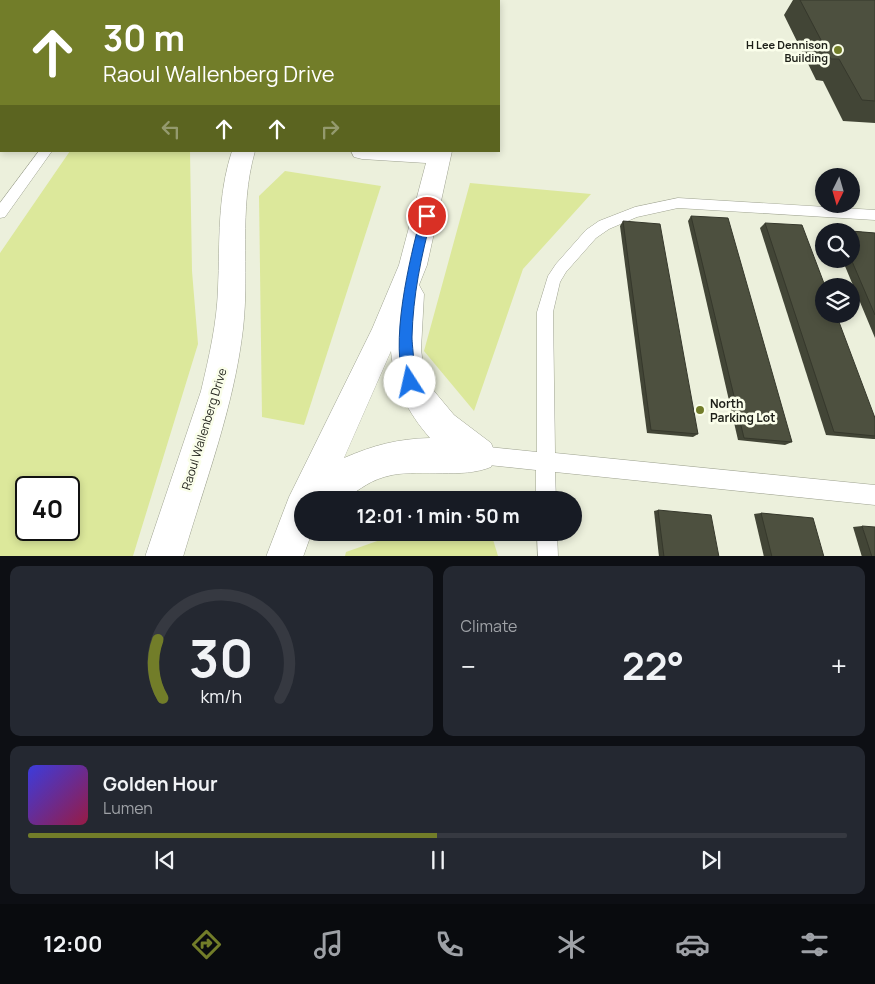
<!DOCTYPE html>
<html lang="en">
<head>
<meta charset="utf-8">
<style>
  body { margin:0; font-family:Manrope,sans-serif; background:#242831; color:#f1f3f6; height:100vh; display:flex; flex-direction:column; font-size:19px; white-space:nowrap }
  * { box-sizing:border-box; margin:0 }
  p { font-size:16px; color:#9ea1a6 }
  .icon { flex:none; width:28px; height:28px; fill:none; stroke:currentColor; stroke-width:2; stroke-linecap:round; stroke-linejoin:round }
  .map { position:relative; height:556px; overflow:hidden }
  .drawer { display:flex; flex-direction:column; gap:10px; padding:10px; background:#0d0f14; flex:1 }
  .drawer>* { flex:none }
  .guide { position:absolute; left:0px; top:0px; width:500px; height:152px; box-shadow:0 2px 8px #0003; background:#727d29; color:#fff; overflow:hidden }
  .needle { width:32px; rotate:185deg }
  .buttons { position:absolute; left:815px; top:168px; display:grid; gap:10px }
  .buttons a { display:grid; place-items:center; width:45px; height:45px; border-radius:50%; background:#171b24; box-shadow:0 2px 8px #0003; font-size:25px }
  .speed { position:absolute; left:15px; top:476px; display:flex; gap:10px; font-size:25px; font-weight:700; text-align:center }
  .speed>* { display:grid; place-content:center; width:65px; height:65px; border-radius:50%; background:#171b24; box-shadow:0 2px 8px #0003; line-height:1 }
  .speed .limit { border:2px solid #111; border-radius:8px; background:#fff; color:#111 }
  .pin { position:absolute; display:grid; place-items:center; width:42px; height:42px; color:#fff; margin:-21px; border:2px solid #fff; border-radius:50%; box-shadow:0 1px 5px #0007 }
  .me { position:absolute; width:55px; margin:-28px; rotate:350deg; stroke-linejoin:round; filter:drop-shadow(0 0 4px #0008) }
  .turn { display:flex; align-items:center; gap:18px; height:105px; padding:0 20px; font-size:22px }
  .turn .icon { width:65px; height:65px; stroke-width:2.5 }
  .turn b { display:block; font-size:35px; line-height:42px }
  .lanes { display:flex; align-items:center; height:48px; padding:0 20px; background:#0003; justify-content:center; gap:25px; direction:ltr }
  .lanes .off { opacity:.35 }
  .big { font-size:38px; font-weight:700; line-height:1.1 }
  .drawer .card { flex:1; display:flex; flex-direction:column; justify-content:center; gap:8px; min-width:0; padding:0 18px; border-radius:10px; background:#242831 }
  .drawer .dial { align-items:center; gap:0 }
  .dial svg { height:130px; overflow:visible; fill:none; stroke:#363941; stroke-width:7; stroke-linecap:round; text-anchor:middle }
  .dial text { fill:#f1f3f6; stroke:none }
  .song { display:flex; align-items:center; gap:15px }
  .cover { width:60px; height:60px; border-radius:8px; background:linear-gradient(135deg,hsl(240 70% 55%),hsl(340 70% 35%)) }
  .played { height:5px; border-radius:2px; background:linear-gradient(90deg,#727d29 50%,#363941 50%) }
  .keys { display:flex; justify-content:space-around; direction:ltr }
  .heat { display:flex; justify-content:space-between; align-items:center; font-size:28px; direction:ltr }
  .drawer .tiles { flex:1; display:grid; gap:10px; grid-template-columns:1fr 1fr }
  .card:last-child { grid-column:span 2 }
  .trip { position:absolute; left:294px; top:491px; width:288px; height:50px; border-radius:25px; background:#171b24; box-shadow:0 2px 8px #0003; font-weight:700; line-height:50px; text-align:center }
  .tab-bar { display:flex; height:80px; justify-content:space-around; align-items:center; background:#090b0e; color:#9ea1a6 }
  .tab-bar .icon { width:35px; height:35px }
  .tab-bar .current { color:#727d29 }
  .tab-bar b { font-size:22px; color:#f1f3f6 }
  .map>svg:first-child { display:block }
  .green { fill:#dce89b; fill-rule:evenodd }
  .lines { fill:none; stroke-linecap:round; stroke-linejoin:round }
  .service-casing { stroke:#9fa391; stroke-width:1 }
  .tertiary-casing { stroke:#9fa391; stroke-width:1 }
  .service { fill:#fff; fill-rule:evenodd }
  .tertiary { fill:#fff; fill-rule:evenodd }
  .wall { fill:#424536 }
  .building { fill:#4d503f; stroke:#36382c }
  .route { fill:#1a73e8; stroke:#114b97 }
  .poi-dot { fill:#727d29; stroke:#fafeea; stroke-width:2 }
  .labels { text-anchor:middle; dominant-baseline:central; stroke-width:5; stroke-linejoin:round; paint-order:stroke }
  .far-poi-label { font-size:11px; font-weight:bold; fill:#1e2019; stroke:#fafeea; text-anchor:end }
  .poi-label { font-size:12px; font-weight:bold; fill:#1e2019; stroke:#fafeea; text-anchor:start }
  .street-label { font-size:12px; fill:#1e2019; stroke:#fafeea }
</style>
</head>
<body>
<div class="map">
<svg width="875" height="557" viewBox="0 0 875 557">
  <rect width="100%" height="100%" fill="#ecf0dc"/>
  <!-- green -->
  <g class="green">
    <path d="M70,151H190L192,271L198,344L133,556H0V253ZM26,488H69V530H26Z"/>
    <path d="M285,171L381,186L304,425L262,417L259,196Z"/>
    <path d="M470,183L591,194L523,269L474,411L424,351Z"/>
    <path d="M400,533H491L498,556H345L346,552Z"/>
  </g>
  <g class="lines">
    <defs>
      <g id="service">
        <rect x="145" y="0" width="10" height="1"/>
        <rect x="0" y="115" width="1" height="8"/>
        <path d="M39,151H52L5,217L0,218V203Z"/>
        <path d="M678,198L875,210V220L678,208L637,217L609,229L596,238L566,272L560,282L553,312L555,453L875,485V505L555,472L556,500H536V470L479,464L472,462L470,455L472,448L479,446L537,452V312L548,276L556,264L586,230L599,221L635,207Z"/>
        <path d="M537,532H557L558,557H538Z"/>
      </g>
      <g id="tertiary">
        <path d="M232,151H255C238,211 250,268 243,329C234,407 205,482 183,557H145L201,391C209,357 217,323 218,288C220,241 217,197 232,151Z"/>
        <path d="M351,151H452L427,265L419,285L424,294L421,349L423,365L429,385L454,415L491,443L496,455L491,467C462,479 423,469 392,475C369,480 363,488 344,499C338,503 311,500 302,500V532H312L303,557H266L289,497L372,329L399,265L426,163L362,159L354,157ZM391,351C394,386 408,413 430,438C397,439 374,445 344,458Z"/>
      </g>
    </defs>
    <!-- service casing -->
    <use href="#service" class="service-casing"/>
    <!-- tertiary casing -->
    <use href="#tertiary" class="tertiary-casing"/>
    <!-- service -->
    <use href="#service" class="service"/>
    <!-- tertiary -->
    <use href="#tertiary" class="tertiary"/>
  </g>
  <!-- wall -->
  <g class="wall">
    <path d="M793,0H875V123L843,121L823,81L816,80L784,15Z"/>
    <path d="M691,216L792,442L785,445L738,440L688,221Z"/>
    <path d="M623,221L698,434L693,437L647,433L620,226Z"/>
    <path d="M765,223L875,418V439H873L826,435L760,228Z"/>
    <path d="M839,230L875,233V338L842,259H851V231H837Z"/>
    <path d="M658,510L719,557H659L654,511Z"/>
    <path d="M761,513L824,557H764L754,514Z"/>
    <path d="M862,526L875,557H862L853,527Z"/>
  </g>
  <!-- building -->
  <g class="building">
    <path d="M800,0H875V101L862,100L839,59H831Z"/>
    <path d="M691,216L728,218L792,442L744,438Z"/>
    <path d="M623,221L660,224L698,434L651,430Z"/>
    <path d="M765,223L802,225L825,286H824V314H836L875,418V436L834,432Z"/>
    <path d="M839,230L875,233V315L851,259V231H839Z"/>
    <path d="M658,510L711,515L719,557H664Z"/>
    <path d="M761,513L813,518L824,557H772Z"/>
    <path d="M862,526L875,527V557H872Z"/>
  </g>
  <!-- route -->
  <path class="route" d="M427,212L432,216C421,256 413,296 412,337C412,347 417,382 415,387L410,388L406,387C388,346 410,258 421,216Z"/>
  <!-- markers -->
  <g class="poi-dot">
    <circle cx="838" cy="50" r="5"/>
    <circle cx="700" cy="410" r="5"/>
  </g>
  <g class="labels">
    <!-- far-poi labels -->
    <g class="far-poi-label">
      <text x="828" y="44">H Lee Dennison<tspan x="828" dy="13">Building</tspan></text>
    </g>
    <!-- poi labels -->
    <g class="poi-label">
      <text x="710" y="403">North<tspan x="710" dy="14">Parking Lot</tspan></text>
    </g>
    <!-- street labels -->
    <g class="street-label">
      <text transform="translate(204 429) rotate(-73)">Raoul Wallenberg Drive</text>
    </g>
  </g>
</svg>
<div class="buttons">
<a><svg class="needle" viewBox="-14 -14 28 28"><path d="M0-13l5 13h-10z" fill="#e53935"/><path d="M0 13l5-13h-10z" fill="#9ea1a6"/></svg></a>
<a><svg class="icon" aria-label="search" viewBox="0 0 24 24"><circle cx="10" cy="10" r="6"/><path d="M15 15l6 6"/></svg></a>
<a><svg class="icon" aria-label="layers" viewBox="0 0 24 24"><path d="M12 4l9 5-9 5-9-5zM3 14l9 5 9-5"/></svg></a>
</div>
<div class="speed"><div class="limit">40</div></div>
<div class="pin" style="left:427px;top:216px;background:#d93025"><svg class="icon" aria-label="arrive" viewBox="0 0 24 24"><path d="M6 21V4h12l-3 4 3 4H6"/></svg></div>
<svg class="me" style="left:410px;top:382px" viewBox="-20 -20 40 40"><circle r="19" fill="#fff"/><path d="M0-13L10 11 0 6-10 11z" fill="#1a73e8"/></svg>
<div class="trip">12:01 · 1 min · 50 m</div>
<div class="guide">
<div class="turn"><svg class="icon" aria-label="ahead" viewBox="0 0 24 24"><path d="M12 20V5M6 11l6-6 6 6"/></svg><div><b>30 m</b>Raoul Wallenberg Drive</div></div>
<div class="lanes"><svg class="icon off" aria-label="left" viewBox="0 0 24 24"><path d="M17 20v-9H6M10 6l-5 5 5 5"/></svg><svg class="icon" aria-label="ahead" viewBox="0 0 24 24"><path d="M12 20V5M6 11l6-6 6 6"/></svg><svg class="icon" aria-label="ahead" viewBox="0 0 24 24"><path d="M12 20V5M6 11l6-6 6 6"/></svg><svg class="icon off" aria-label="right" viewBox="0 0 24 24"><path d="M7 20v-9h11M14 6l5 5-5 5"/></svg></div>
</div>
</div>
<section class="drawer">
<div class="tiles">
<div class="card dial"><svg viewBox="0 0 100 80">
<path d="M14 69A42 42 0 1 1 86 69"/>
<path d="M14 69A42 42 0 0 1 11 33" stroke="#727d29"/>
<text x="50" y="56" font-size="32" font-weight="700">30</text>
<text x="50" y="72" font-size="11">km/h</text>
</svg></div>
<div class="card"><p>Climate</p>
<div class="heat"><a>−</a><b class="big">22°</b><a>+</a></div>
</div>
<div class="card">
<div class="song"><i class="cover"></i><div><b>Golden Hour</b><p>Lumen</p></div></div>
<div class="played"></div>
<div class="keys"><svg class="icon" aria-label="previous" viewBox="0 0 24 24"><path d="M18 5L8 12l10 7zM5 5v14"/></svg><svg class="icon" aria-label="pause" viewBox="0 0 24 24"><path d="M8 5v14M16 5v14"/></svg><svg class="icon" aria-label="next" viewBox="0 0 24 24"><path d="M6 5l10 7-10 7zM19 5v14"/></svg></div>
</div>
</div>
</section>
<nav class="tab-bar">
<b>12:00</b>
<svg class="icon current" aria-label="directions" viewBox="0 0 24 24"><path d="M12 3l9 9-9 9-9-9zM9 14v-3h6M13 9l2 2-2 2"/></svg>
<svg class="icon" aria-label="music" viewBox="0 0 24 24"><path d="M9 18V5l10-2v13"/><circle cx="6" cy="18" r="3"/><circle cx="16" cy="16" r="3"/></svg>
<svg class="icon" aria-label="phone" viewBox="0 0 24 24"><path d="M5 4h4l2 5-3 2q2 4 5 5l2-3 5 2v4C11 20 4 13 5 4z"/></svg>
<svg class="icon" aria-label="climate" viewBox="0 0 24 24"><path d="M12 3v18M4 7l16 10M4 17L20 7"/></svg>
<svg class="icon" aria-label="car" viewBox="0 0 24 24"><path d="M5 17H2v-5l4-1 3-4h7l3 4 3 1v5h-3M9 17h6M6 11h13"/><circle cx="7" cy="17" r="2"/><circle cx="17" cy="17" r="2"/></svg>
<svg class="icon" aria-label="filters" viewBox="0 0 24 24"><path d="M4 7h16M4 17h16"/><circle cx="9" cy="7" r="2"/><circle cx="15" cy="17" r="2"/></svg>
</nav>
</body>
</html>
